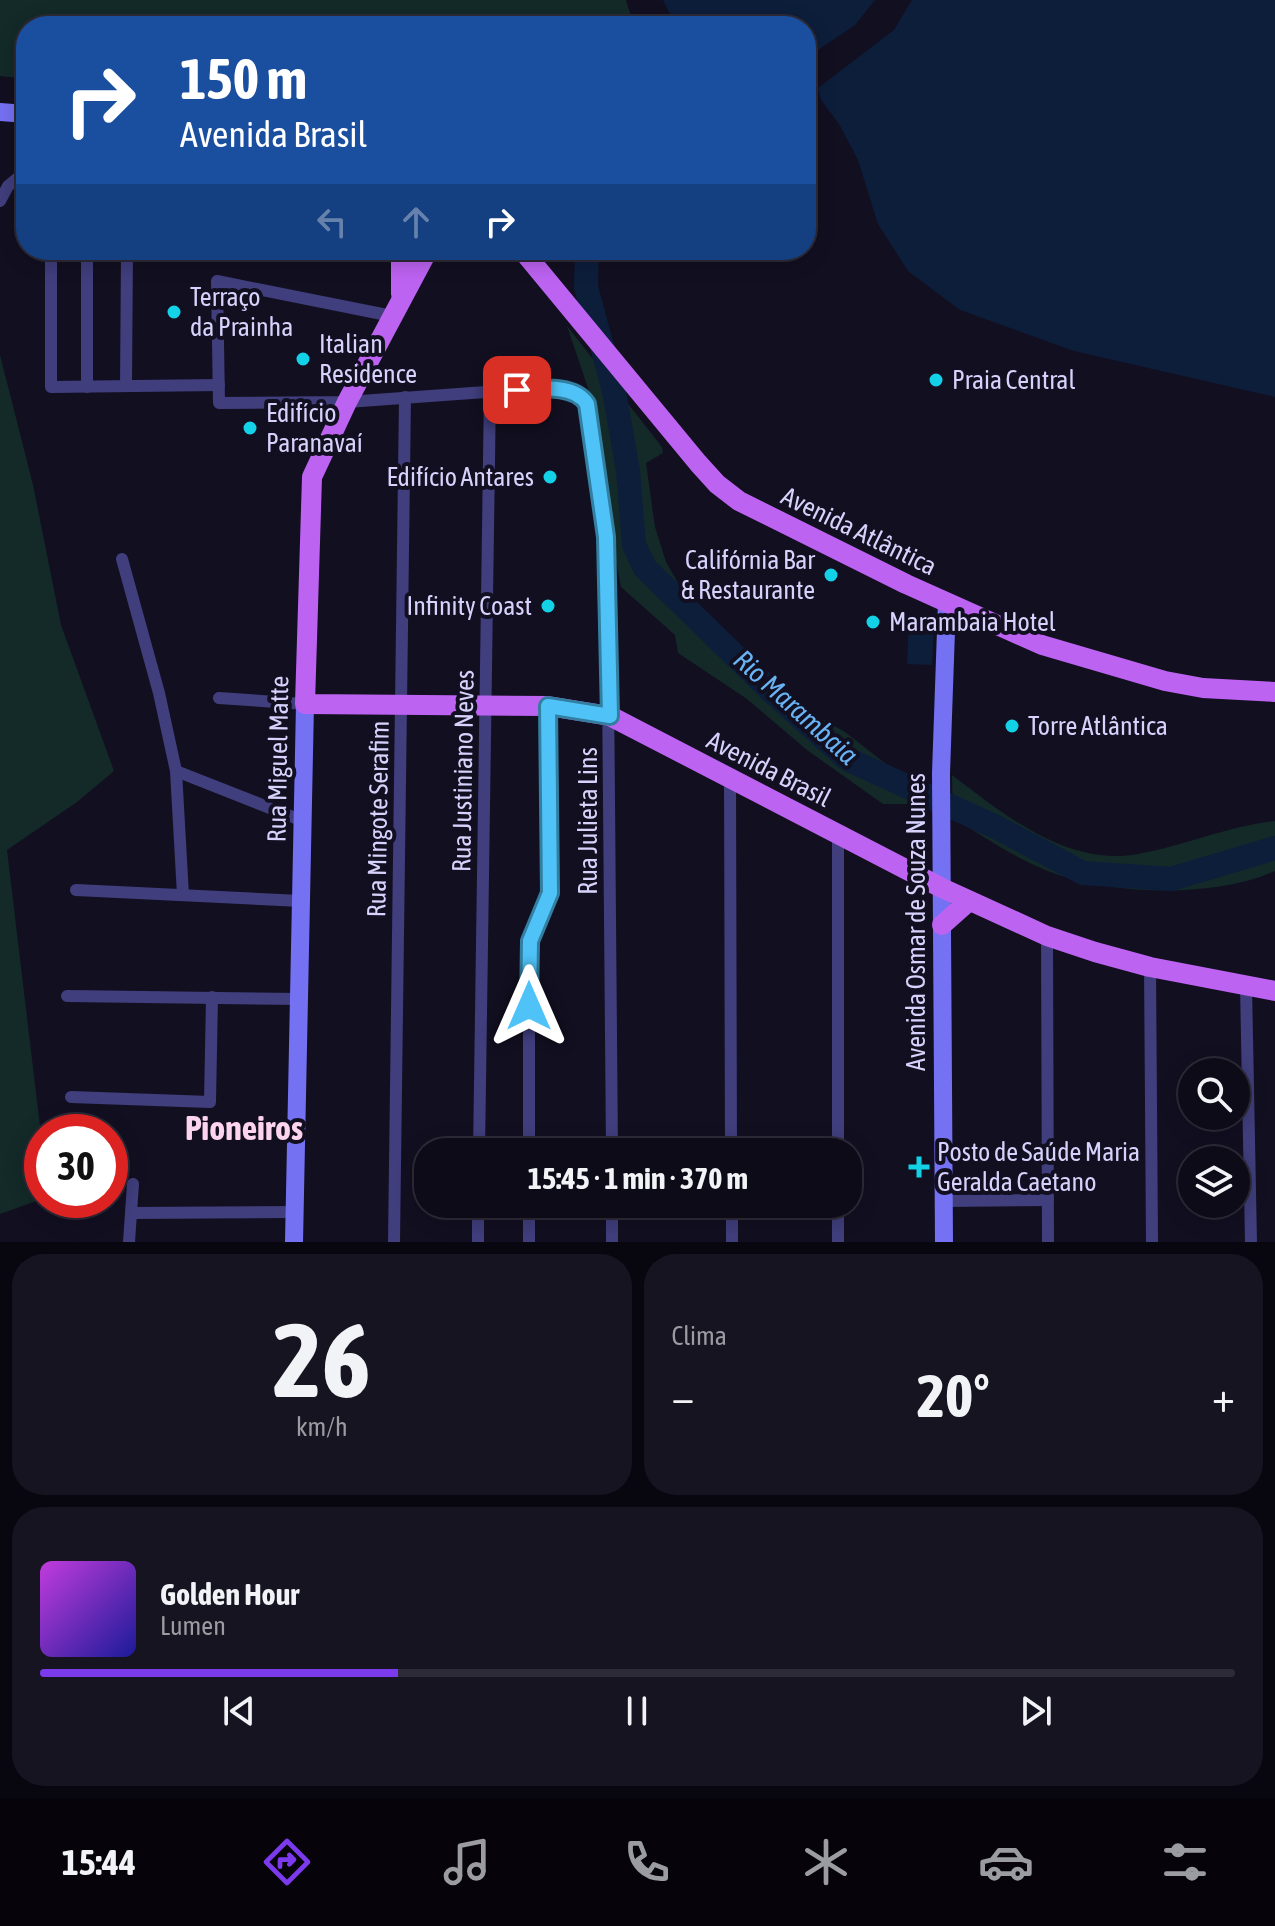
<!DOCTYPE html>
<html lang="pt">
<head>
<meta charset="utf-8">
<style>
  body { margin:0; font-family:"Asap Condensed",sans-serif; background:#171422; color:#f1f3f6; height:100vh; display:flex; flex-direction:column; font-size:30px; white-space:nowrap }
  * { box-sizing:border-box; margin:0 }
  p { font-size:26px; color:#9b9ba2 }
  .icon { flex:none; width:44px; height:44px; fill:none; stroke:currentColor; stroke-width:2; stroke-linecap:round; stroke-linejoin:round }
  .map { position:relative; height:1242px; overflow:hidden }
  .panel { display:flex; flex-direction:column; gap:12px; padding:12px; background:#08060e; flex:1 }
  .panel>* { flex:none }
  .hud { position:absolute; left:16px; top:16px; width:800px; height:244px; border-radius:32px; box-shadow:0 4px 20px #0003,0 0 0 2px #2e2b38; background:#1a4fa0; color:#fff; overflow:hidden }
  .controls { position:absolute; left:1178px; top:1058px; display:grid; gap:16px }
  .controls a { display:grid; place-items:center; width:72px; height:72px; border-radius:50%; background:#0e0b19; box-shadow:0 4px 20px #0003,0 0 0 2px #2e2b38; font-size:40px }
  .speed { position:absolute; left:24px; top:1114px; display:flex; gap:16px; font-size:40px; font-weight:700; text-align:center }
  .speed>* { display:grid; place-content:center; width:104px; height:104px; border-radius:50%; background:#0e0b19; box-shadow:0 4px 20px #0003,0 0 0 2px #2e2b38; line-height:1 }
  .speed .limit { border:12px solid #d22; background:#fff; color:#111 }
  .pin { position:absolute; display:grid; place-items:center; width:68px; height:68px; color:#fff; margin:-34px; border-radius:16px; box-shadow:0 4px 12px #0006 }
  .me { position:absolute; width:88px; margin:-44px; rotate:0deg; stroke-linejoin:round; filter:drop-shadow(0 0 6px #0008) }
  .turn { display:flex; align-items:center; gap:28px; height:168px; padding:0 32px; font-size:36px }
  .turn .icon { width:104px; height:104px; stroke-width:2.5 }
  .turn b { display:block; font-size:56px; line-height:68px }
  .lanes { display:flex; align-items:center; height:76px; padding:0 32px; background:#0003; justify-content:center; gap:40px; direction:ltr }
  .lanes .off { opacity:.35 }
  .big { font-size:60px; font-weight:700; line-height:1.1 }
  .panel .card { flex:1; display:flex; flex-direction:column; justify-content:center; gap:12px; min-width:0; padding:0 28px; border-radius:32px; background:#171422 }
  .panel .dial { align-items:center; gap:0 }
  .dial b { font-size:104px; line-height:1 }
  .song { display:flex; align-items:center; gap:24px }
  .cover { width:96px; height:96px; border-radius:12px; background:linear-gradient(135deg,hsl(290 70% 55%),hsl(240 70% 35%)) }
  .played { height:8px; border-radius:4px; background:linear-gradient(90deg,#7c3aed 30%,#2e2b38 30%) }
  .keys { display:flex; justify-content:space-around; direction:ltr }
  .heat { display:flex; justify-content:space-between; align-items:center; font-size:44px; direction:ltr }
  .panel .tiles { flex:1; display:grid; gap:12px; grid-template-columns:1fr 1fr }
  .card:last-child { grid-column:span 2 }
  .trip { position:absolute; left:414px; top:1138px; width:448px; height:80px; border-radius:32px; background:#0e0b19; box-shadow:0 4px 20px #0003,0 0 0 2px #2e2b38; font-weight:700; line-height:80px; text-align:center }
  .tabs { display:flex; height:128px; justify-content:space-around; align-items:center; background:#06040a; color:#9b9ba2 }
  .tabs .icon { width:56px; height:56px }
  .tabs .active { color:#7c3aed }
  .tabs b { font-size:36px; color:#f1f3f6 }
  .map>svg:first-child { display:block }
  .green { fill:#132a29 }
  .water { fill:#0d1e3b }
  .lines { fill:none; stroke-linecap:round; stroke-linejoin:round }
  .river { stroke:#0d1e3b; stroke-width:24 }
  .street { stroke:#403e7c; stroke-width:12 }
  .secondary { stroke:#7571f3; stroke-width:18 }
  .primary { stroke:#bd63f2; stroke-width:20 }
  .route-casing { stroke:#337fa1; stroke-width:20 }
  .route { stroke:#4fc3f7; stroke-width:14 }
  .poi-dot { fill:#13d2e7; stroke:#120f21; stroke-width:3 }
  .labels { text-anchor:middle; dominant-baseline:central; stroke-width:8; stroke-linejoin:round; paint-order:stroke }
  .poi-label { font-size:26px; fill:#d7d2fb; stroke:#120f21; text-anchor:start }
  .street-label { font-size:26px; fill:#d7d2fb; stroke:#120f21 }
  .water-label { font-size:28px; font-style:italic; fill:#69b3f3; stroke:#120f21 }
  .district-label { font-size:34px; font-weight:bold; fill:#fcd4ed; stroke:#120f21 }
</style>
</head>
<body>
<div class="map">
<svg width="1275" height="1242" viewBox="0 0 1275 1242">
  <rect width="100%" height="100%" fill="#120f21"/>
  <!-- green -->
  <g class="green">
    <path d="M0,0H626L634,26H578L560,15L540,17L526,26H26V75L18,78L0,76Z"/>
    <path d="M567,326L662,447L663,453L646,463L655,527L666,562L697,616L753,662L797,705L845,732L904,778L922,783L924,804H883L807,750L747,699L678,653L675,635L621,587L613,546L601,447L590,394Z"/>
    <path d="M0,355L33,485L61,625L114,771L77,802L7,850L42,1143V1199L0,1214Z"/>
    <path d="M952,775C1005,815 1067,867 1138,854C1184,846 1228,826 1275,821V871C1216,898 1116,895 1056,874C1019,861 986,838 953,818Z"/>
  </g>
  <!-- water -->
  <g class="water">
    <path d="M663,0H875L855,25L806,58V26H676Z"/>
    <path d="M912,0H1275V397L1074,351L960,310L908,271L878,224L858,160L839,124L821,100L818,88L894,30Z"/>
    <path d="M909,619L934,620L932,665L907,664Z"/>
  </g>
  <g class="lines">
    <!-- river -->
    <path class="river" d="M587,250L586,287L614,391L628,471L634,545L645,568L769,689L847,759L996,827L1083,873L1171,879L1275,848"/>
    <!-- street -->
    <g class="street">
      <path d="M0,201L8,186L26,171"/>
      <path d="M51,250V387L219,385"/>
      <path d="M392,316L217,281L219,403L347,402L543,388C559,391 578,389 587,404L600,491L607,566L612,1152"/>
      <path d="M126,386L127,250"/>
      <path d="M87,387V250"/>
      <path d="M122,559L159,693L176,771L183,895"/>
      <path d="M219,698L305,704"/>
      <path d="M176,771L303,821"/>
      <path d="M730,779L731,1152"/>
      <path d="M76,890L301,901"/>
      <path d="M1047,936L1048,1242"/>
      <path d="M1150,967L1152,1242"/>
      <path d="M1246,986L1251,1242"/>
      <path d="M67,996L299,999"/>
      <path d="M71,1097L210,1102L212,997"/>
      <path d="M479,1152L490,391"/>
      <path d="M529,1152V948L546,906L551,875L548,706"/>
      <path d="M838,1152V834"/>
      <path d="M944,1201L1048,1200"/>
      <path d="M529,1204V1242"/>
      <path d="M612,1204V1242"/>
      <path d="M732,1204V1242"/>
      <path d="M131,1213L294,1212"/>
      <path d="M129,1242L133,1184"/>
      <path d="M394,1242L405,397"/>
      <path d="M478,1242V1204"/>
      <path d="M838,1242V1204"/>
    </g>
    <!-- secondary -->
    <g class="secondary">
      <path d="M0,112L26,114"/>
      <path d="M294,1242L305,704"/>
      <path d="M944,1242L941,773L947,602"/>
    </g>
    <!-- primary -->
    <g class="primary">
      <path d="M401,250V294"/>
      <path d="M428,250L347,402L312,477L305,704L548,706L610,716L942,888L1047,936L1095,952L1150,967L1275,991"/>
      <path d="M522,250L698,463L717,484L739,501L906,584L1042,645L1165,681L1203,688L1275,692"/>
      <path d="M942,925L969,901"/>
    </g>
  </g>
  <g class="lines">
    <defs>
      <path id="route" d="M517,390C538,389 574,383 587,404L606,537L610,716L548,706L550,893L530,941L529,1006"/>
    </defs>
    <!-- route casing -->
    <use href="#route" class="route-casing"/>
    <!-- route -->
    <use href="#route" class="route"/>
  </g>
  <!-- markers -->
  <g class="poi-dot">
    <circle cx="174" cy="312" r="8"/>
    <circle cx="303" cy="359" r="8"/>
    <circle cx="936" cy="380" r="8"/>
    <circle cx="250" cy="428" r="8"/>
    <circle cx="550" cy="477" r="8"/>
    <circle cx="831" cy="575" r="8"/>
    <circle cx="548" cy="606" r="8"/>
    <circle cx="873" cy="622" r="8"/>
    <circle cx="1012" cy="726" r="8"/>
    <path d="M915 1155h8v8h8v8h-8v8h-8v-8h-8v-8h8z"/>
  </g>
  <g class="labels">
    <!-- poi labels -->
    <g class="poi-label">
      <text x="190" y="297">Terraço<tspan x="190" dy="30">da Prainha</tspan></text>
      <text x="319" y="344">Italian<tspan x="319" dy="30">Residence</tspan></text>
      <text x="952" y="380">Praia Central</text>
      <text x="266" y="413">Edifício<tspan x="266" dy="30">Paranavaí</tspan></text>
      <text x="534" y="477" text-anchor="end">Edifício Antares</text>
      <text x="815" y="560" text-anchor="end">Califórnia Bar<tspan x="815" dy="30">&amp; Restaurante</tspan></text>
      <text x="532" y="606" text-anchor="end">Infinity Coast</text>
      <text x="889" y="622">Marambaia Hotel</text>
      <text x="1028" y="726">Torre Atlântica</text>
      <text x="937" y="1152">Posto de Saúde Maria<tspan x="937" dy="30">Geralda Caetano</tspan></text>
    </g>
    <!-- street labels -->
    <g class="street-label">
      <text transform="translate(859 531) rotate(26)">Avenida Atlântica</text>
      <text transform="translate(278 759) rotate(-89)">Rua Miguel Matte</text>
      <text transform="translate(769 769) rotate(27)">Avenida Brasil</text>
      <text transform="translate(463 771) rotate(-89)">Rua Justiniano Neves</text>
      <text transform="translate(378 819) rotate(-89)">Rua Mingote Serafim</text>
      <text transform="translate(588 821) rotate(-90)">Rua Julieta Lins</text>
      <text transform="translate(916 922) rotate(-90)">Avenida Osmar de Souza Nunes</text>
    </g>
    <!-- water labels -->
    <g class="water-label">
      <text transform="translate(796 707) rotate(42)">Rio Marambaia</text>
    </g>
    <!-- district labels -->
    <g class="district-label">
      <text x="244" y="1127">Pioneiros</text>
    </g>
  </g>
</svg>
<div class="controls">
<a><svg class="icon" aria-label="search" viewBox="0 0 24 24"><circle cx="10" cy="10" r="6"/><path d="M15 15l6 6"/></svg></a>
<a><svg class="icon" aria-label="layers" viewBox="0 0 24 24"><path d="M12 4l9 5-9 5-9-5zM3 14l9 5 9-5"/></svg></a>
</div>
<div class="speed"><div class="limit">30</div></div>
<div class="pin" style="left:517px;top:390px;background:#d93025"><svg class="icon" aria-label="arrive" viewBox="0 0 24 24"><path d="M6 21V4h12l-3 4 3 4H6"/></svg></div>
<svg class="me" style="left:529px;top:1006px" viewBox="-20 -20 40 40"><path d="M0-17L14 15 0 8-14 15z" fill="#4fc3f7" stroke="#fff" stroke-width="4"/></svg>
<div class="trip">15:45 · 1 min · 370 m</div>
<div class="hud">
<div class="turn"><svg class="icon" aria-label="right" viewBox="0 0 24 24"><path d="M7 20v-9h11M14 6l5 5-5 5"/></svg><div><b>150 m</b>Avenida Brasil</div></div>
<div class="lanes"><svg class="icon off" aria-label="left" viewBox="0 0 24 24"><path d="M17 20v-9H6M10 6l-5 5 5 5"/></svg><svg class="icon off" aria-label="ahead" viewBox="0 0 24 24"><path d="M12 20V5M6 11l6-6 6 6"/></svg><svg class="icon" aria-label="right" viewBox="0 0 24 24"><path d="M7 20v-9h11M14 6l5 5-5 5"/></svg></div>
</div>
</div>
<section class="panel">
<div class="tiles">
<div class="card dial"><b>26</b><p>km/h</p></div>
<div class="card"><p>Clima</p>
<div class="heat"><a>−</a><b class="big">20°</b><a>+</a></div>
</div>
<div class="card">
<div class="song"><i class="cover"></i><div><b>Golden Hour</b><p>Lumen</p></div></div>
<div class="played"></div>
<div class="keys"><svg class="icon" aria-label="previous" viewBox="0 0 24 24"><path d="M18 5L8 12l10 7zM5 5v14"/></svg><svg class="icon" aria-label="pause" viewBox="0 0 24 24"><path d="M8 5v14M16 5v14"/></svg><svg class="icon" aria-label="next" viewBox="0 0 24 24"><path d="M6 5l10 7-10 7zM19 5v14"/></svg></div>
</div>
</div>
</section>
<nav class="tabs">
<b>15:44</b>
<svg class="icon active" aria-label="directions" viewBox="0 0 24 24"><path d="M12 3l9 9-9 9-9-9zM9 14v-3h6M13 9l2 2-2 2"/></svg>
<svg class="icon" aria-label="music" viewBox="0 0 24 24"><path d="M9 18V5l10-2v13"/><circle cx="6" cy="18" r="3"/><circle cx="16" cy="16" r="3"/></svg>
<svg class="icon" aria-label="phone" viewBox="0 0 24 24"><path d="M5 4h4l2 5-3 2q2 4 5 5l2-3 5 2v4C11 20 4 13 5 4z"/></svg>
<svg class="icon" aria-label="climate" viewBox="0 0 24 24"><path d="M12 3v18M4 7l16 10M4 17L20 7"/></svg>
<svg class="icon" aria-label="car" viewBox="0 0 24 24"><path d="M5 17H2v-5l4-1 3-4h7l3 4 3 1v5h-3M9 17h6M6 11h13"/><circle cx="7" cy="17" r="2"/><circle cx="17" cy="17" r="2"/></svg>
<svg class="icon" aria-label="filters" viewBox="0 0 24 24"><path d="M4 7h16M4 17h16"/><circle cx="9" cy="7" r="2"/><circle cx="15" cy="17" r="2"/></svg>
</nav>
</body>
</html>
